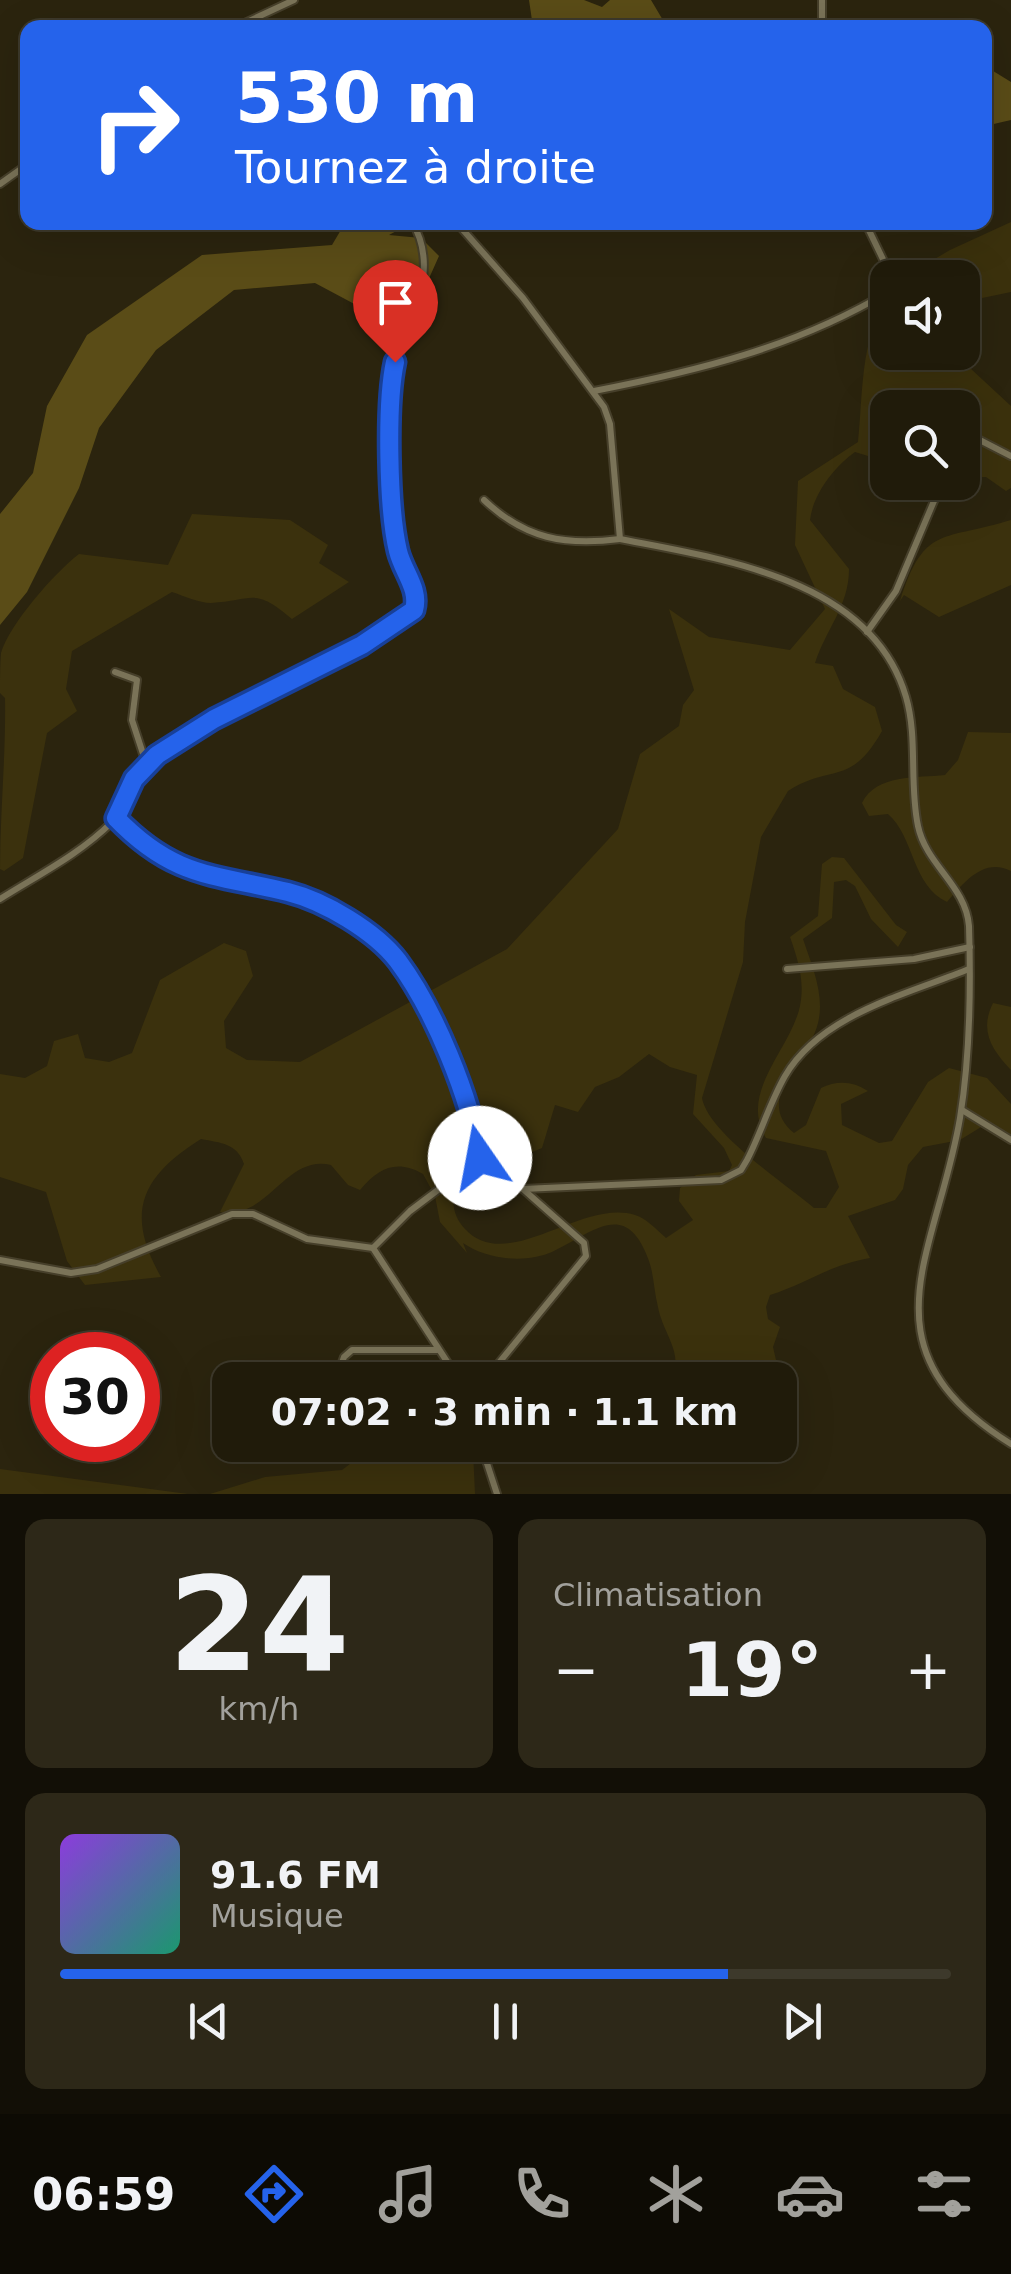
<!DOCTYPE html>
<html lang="fr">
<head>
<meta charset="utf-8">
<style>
  body { margin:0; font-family:"DejaVu Sans",sans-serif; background:#2d2818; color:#f1f3f6; height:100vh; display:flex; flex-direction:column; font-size:38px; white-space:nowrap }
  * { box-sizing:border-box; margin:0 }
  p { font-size:32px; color:#a2a19c }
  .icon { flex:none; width:55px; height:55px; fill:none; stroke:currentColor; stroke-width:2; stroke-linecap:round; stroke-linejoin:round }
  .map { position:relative; height:1494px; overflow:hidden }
  .sheet { display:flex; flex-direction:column; gap:25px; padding:25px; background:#120f06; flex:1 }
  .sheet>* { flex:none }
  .hud { position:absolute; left:20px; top:20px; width:972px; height:210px; border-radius:20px; box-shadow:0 10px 40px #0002,0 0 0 2px #3d392b; background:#2563eb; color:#fff; overflow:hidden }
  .controls { position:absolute; left:870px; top:260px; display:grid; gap:20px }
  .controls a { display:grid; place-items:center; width:110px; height:110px; border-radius:20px; background:#201b0a; box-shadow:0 10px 40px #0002,0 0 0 2px #3d392b; font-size:50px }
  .speed { position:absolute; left:30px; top:1332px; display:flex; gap:20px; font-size:50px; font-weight:700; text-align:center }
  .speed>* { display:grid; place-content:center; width:130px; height:130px; border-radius:50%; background:#201b0a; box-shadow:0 10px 40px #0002,0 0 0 2px #3d392b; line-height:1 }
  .speed .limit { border:15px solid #d22; background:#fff; color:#111 }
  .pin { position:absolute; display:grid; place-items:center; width:85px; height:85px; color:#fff; margin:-102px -42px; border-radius:50% 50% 50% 0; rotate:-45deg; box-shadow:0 0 10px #0007 }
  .pin .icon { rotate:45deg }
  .me { position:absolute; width:110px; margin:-55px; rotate:348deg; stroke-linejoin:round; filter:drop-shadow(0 0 8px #0008) }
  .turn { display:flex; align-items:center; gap:35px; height:210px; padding:0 50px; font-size:45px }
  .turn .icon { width:130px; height:130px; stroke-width:2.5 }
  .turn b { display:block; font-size:70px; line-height:85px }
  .big { font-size:75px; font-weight:800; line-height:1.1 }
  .sheet .widget { flex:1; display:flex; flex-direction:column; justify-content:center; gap:15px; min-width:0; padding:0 35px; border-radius:20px; background:#2d2818 }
  .sheet .dial { align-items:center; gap:0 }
  .dial b { font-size:130px; line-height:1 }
  .song { display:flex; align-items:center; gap:30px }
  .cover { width:120px; height:120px; border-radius:15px; background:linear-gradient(135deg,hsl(270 70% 55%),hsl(160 70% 35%)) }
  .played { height:10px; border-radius:5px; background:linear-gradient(90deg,#2563eb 75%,#3d392b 75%) }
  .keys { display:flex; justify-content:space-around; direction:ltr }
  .heat { display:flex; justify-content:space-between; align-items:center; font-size:55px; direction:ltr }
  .sheet .tiles { flex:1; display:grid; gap:25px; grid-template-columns:1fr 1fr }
  .widget:last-child { grid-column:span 2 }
  .trip { position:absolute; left:212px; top:1362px; width:585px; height:100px; border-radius:20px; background:#201b0a; box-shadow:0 10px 40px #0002,0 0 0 2px #3d392b; font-weight:800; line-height:100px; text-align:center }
  .dock { display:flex; height:160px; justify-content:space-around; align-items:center; background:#0d0b04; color:#a2a19c }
  .dock .icon { width:70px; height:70px }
  .dock .on { color:#2563eb }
  .dock b { font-size:45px; color:#f1f3f6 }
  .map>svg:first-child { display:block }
  .green { fill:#3b310d; fill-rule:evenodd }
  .forest { fill:#5a4c17 }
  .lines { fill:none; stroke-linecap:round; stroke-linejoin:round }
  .minor-casing { stroke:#463f2a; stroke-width:10 }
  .minor { stroke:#7a7358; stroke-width:6 }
  .route-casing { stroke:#184099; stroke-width:25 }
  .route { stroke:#2563eb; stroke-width:18 }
</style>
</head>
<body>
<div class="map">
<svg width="1011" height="1494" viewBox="0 0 1011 1494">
  <rect width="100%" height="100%" fill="#2b240e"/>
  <!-- green -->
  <g class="green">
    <path d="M1011,222V292L963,302L962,278L904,277L950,250Z"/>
    <path d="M887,300L888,352L970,368L1011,406V488L1006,491L986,477H963L962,408H888L887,479L868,456L855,452C835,466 813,494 810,520L849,569C849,606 826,629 815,663L833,666L843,689L875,707L882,731C850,788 831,763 788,791L761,837L745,922L743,962L702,1098C708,1133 786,1184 814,1208H826L839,1187L826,1151L766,1138C738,1092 791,1049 800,1006C805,981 798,960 790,937L818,916L822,864L832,857L844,858L896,925L907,932L898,947L871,919L855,886L846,880L834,882L832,918L803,939C812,966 825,995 818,1023C810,1059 752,1098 794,1133L806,1125L821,1088C837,1080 853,1081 868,1091L841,1104L842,1125L879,1143L892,1141L928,1082L949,1068L987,1078L1011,1104V1145L1008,1135L986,1124L960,1140L923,1147L908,1165L903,1189L895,1200L848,1216L870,1258C829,1265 808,1283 770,1295L766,1307L768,1319L780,1327L773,1347L776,1360L764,1380H672C684,1352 663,1334 658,1307C654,1292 654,1275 649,1261C626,1197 593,1233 552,1252C524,1264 486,1259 463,1243L467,1253L440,1222L435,1196L423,1174C396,1159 379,1168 360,1190L348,1185L331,1165C285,1154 268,1221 220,1212L244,1164C237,1143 221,1143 201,1139C142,1176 124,1212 161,1277L85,1285L67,1261L46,1192L0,1177V1074L25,1078L47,1066L54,1041L78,1034L85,1058L109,1062L132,1053L160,980L224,943L246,951L253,976L224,1021L226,1048L247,1060L300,1062L507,949L618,829L640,754L679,726L683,705L694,690L669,609L709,637L790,650L825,609L795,545L798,481L858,442C863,396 860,338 887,300ZM649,1054L670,1067L697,1075L693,1114L724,1148L732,1165L729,1171L696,1175L680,1188L679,1201L693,1220L666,1238C657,1230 646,1218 635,1215C581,1198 508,1275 465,1229C448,1212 448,1180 476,1175C487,1173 497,1175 507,1172L506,1163L542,1148L555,1105L578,1112L595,1087L619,1077Z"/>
    <path d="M192,514L290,520L328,545L319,563L349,582L292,619C254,586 253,601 211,603C199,603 184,596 172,592L72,651L66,689L77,711L47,733L23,858L4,871L0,869C0,812 6,756 5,698L0,693C0,681 0,665 1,653C9,625 55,572 79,554L168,565Z"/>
    <path d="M1011,520V585L939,617L904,595L900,601C924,524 944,541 1011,520Z"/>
    <path d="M968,732L1011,733V871C984,857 964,882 947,902C912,886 914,836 888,814L869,816L862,803C876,774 917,778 945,775L958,760Z"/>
    <path d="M993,1003L1011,1007V1070C992,1050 979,1031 993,1003Z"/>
    <path d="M375,1445H463L473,1451L475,1494H210L265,1477L342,1470Z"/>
    <path d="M0,1469L188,1494H0Z"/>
  </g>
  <!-- forest -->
  <g class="forest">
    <path d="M529,0H584L602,7L610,0H651L667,27H533Z"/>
    <path d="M985,66L1011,82V120L985,126Z"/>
    <path d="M345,223H411L389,235L421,238L439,256L414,312L360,307L315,283L234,290L156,350L99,428L79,488L27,592L0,625V514L33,473L47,406L87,335L202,255L332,245Z"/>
  </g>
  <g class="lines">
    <defs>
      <g id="minor">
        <path d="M822,0V28"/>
        <path d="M234,28L294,0"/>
        <path d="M0,184L28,164"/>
        <path d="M456,222L523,298L604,407L610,424L620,539C722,559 872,579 906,697C918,738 909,784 918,826C926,865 966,886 969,926C971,988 970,1057 960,1118C937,1254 857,1348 1011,1444"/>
        <path d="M865,222L892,278"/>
        <path d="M594,391C697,371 796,347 888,292"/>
        <path d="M962,436L970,435L1011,456"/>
        <path d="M484,500C525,539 565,546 620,539"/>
        <path d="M867,632L896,591L942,482"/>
        <path d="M115,672L137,680L132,720L146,763"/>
        <path d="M116,818C174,878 213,874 288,892C324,901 375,931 398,961C435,1011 471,1097 479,1159L410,1211L373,1248L459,1380"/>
        <path d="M0,899C38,875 80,854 112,822C124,809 128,790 137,776C154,750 189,733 216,718C250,700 401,636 414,610C423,593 404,570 399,554C388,516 389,451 388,410C388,346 449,283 412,222"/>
        <path d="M787,969L914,959L970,947"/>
        <path d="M962,1110L1011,1140"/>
        <path d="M479,1159L523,1189L721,1180L741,1170L747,1160C761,1133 770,1102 785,1076C821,1014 908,994 969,969"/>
        <path d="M0,1260L71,1273L97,1269L232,1214H253L307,1239L373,1248"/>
        <path d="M338,1374L344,1357L352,1350H437"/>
        <path d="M485,1380L586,1256L584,1243L524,1190"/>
        <path d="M481,1445L497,1494"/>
      </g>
    </defs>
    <!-- minor casing -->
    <use href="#minor" class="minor-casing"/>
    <!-- minor -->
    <use href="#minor" class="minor"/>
  </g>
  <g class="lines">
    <defs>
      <path id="route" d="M395,362C386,404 388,509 398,551C403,572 420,589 414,610L362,645L214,719L157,755L134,779L116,818C174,878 213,874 288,892C324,901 375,931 398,961C435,1011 470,1097 480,1158"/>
    </defs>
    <!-- route casing -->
    <use href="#route" class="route-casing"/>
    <!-- route -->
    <use href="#route" class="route"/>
  </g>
</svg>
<div class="controls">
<a><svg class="icon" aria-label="sound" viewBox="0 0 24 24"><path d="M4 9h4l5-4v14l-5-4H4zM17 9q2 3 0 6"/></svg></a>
<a><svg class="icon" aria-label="search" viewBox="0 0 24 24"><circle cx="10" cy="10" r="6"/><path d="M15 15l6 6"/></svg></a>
</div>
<div class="speed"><div class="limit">30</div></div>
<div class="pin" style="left:395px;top:362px;background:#d93025"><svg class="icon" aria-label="arrive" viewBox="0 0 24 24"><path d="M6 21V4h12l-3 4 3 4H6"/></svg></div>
<svg class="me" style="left:480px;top:1158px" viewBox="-20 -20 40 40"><circle r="19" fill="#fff"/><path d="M0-13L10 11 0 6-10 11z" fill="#2563eb"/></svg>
<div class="trip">07:02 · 3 min · 1.1 km</div>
<div class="hud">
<div class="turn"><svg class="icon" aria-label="right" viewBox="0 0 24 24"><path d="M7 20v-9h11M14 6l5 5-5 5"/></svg><div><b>530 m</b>Tournez à droite</div></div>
</div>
</div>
<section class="sheet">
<div class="tiles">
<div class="widget dial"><b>24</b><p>km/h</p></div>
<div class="widget"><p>Climatisation</p>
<div class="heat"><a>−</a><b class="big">19°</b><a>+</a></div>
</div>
<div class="widget">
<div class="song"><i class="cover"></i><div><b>91.6 FM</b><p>Musique</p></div></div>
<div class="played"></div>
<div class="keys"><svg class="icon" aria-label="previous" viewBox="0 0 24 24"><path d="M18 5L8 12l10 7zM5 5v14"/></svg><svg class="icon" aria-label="pause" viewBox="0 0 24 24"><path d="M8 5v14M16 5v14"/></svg><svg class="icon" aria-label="next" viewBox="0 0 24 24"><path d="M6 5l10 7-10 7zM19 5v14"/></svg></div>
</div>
</div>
</section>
<nav class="dock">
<b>06:59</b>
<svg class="icon on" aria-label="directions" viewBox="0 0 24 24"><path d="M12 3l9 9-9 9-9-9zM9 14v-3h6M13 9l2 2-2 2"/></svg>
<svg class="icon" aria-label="music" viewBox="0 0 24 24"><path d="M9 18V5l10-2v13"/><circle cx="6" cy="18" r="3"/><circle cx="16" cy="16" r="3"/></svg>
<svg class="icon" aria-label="phone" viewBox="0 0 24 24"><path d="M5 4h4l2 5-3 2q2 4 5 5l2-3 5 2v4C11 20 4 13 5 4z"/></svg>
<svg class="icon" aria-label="climate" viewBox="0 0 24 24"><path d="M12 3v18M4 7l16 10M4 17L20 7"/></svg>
<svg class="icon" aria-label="car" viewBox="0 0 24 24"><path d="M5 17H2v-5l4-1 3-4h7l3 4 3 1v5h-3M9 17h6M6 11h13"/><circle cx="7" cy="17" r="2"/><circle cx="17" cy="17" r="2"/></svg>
<svg class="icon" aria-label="filters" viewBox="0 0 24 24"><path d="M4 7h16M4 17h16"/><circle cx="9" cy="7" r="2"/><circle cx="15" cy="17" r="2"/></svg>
</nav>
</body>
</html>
